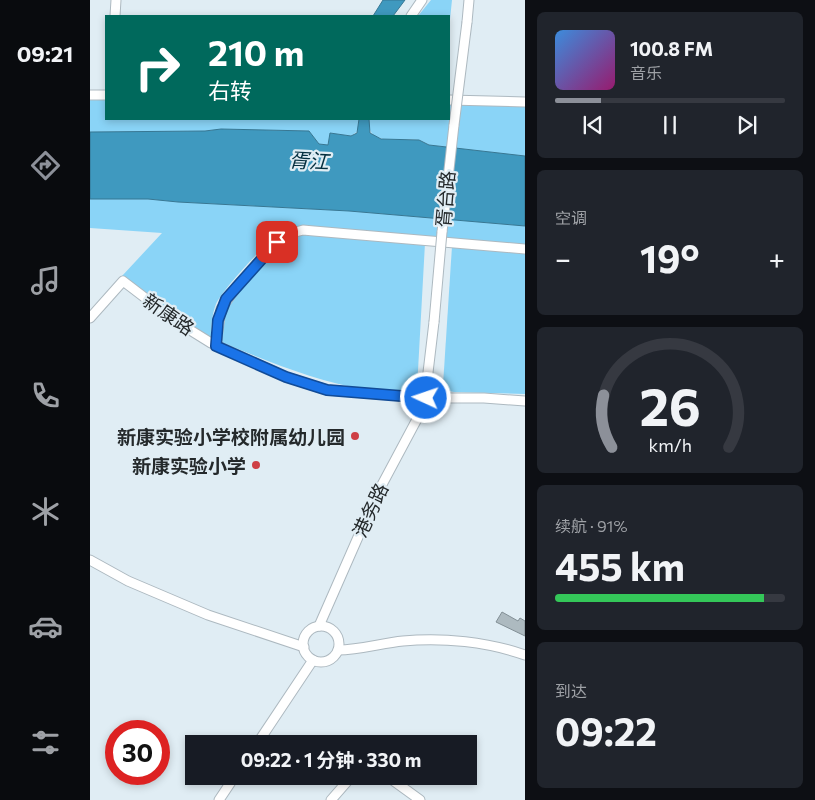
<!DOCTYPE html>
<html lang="zh">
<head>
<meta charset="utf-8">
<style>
  body { margin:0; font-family:Commissioner,"Noto Sans SC",sans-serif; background:#20242c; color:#f1f3f6; height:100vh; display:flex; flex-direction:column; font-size:19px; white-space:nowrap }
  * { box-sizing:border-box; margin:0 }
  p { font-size:16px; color:#9ea1a6 }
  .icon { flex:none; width:28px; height:28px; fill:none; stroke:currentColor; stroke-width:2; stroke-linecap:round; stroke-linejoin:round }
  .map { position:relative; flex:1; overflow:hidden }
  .panel { display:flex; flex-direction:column; gap:12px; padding:12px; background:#0d0f14; width:290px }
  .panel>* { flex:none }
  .top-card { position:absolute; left:15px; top:15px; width:345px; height:105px; border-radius:0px; box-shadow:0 2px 8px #0003; background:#00695c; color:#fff; overflow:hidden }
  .speed { position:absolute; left:15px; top:720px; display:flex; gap:10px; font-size:25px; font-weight:700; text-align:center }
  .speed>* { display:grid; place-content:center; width:65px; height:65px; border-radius:50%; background:#171b24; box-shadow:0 2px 8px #0003; line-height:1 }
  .speed .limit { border:8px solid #d22; background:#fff; color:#111 }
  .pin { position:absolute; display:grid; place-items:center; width:42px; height:42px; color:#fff; margin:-21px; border-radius:10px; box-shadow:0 2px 8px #0006 }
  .me { position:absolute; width:55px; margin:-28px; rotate:273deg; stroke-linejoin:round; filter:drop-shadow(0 0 4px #0008) }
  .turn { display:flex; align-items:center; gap:18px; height:105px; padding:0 20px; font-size:22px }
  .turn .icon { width:65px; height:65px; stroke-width:2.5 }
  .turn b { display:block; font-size:35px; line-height:42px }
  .big { font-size:38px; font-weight:700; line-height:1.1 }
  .panel .widget { flex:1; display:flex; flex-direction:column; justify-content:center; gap:8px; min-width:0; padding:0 18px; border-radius:8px; background:#20242c }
  .panel .dial { align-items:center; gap:0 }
  .dial svg { height:130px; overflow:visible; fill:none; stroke:#363941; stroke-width:7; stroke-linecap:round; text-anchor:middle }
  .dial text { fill:#f1f3f6; stroke:none }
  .song { display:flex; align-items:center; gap:15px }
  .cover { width:60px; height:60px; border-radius:8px; background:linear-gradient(135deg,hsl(210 70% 55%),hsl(320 70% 35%)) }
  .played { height:5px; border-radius:2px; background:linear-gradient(90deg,#8c9099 20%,#363941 20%) }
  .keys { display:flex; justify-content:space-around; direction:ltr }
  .heat { display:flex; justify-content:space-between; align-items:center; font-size:28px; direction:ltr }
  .charge { height:8px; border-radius:4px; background:linear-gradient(90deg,#34c759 91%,#363941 0) }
  .trip { position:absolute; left:95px; top:735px; width:292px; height:50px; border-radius:0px; background:#171b24; box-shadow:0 2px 8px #0003; font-weight:700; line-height:50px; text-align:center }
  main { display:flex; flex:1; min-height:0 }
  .tab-bar { display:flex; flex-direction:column; width:90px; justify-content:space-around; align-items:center; background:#090b0e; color:#9ea1a6 }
  .tab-bar .icon { width:35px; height:35px }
  .tab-bar .on { color:#8c9099 }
  .tab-bar b { font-size:22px; color:#f1f3f6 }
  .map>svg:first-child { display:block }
  .green { fill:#8ad4f7 }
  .water { fill:#3f99bf; stroke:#377793 }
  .building { fill:#adbac0; stroke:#828f95 }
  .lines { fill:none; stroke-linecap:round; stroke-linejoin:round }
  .minor-casing { stroke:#adb9c0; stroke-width:11 }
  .minor { stroke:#fff; stroke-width:9 }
  .minor-bridge-casing { stroke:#adb9c0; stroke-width:11; stroke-linecap:butt }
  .minor-bridge { stroke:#fff; stroke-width:9 }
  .route-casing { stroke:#114b97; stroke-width:12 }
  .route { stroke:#1a73e8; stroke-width:9 }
  .poi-dot { fill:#ce3f45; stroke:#e0edf4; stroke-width:2 }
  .labels { text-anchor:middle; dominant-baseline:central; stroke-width:4.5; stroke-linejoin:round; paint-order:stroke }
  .street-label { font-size:19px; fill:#24292b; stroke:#e0edf4 }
  .poi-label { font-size:19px; font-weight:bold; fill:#24292b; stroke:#e0edf4; text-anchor:end }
  .water-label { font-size:20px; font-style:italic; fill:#052f3f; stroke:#e0edf4 }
</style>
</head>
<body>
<main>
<nav class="tab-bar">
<b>09:21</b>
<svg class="icon on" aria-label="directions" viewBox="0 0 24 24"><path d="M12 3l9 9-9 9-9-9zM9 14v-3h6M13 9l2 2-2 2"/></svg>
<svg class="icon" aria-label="music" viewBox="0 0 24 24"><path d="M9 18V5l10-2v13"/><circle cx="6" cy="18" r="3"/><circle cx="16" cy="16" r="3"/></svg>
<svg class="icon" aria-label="phone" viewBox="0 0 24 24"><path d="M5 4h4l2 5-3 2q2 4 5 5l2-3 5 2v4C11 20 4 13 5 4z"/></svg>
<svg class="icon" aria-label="climate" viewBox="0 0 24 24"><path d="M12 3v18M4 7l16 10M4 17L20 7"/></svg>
<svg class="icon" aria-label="car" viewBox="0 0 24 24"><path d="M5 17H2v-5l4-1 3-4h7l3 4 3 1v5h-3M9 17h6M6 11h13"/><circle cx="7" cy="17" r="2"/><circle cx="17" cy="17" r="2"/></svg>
<svg class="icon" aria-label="filters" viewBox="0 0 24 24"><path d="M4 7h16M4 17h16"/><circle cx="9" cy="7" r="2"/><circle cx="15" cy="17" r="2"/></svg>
</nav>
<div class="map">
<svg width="435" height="800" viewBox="0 0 435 800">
  <rect width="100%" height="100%" fill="#e0edf4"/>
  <!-- green -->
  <g class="green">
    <path d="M341,0H362L359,29V16H328Z"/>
    <path d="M7,99H16V119H269L268,131L261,136L240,133L238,145L229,144L219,131L131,129L115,131L0,132V100Z"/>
    <path d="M359,102L435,104V156L339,145C336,143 332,141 328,140C310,136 276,149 279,119H359Z"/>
    <path d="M0,199H58L88,202L259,211L435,226V246L218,226C211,227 203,227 195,230C180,237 133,289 126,304C122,314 121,327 121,338L75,309L32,276L72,233L0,228Z"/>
    <path d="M216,234L335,243L327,389L324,393C308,396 294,393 278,390C225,381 183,363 133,343C119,311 170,265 188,244L195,239Z"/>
    <path d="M362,246L435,254V394L364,392L359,391L353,385Z"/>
  </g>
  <!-- water -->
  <g class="water">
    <path d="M293,0H315L303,16H283Z"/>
    <path d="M269,119H279L280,133L291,139L329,140L339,145L435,156V226L259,211L88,202L58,199H0V132L115,131L131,129L219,131L229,144L238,145L240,133L261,136L267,133Z"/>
  </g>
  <!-- building -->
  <path class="building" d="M412,612L428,621L430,618L435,621V636L406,622Z"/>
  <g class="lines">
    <defs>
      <g id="minor">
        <path d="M25,16L26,0"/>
        <path d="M321,16L332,0"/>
        <path d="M377,22L379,0"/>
        <path d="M0,95H16"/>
        <path d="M359,100L435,102"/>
        <path d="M352,232L364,125"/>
        <path d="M0,318L33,281L84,320L121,343L196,377L237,390L337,398H394L435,401"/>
        <path d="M126,346L131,309L147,286L177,252L195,235L213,230L224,231L435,249"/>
        <path d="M0,560L38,581L118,615L214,647"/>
        <path d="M229,626L287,494L334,406L344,322"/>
        <circle cx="231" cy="644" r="18"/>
        <path d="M248,650C270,650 292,643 313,641C353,637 398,642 435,655"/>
        <path d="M167,744L223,660"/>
        <path d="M297,776L330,800"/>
        <path d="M129,800L145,776"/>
        <path d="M241,800L262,776"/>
      </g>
    </defs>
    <!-- minor casing -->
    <use href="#minor" class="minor-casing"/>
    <!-- minor -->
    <use href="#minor" class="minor"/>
    <defs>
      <g id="minor-bridge">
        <path d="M364,125L377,22"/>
        <path d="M344,322L352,232"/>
      </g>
    </defs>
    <!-- minor-bridge casing -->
    <use href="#minor-bridge" class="minor-bridge-casing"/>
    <!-- minor-bridge -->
    <use href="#minor-bridge" class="minor-bridge"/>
  </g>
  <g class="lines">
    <defs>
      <path id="route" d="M187,242L136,299L128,320L126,346L196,377L237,390L336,398"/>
    </defs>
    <!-- route casing -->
    <use href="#route" class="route-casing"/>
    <!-- route -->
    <use href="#route" class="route"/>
  </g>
  <!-- markers -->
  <g class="poi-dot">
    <circle cx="265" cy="436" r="5"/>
    <circle cx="166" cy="465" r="5"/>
  </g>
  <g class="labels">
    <!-- street labels -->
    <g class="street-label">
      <text transform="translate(355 199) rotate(-85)">胥台路</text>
      <text transform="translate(79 314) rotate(35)">新康路</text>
      <text transform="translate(280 510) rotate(-65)">港务路</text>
    </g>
    <!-- poi labels -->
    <g class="poi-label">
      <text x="255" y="436">新康实验小学校附属幼儿园</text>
      <text x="156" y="465">新康实验小学</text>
    </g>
    <!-- water labels -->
    <g class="water-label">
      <text transform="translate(219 160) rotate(3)">胥江</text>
    </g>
  </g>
</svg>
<div class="speed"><div class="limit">30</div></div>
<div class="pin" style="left:187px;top:242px;background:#d93025"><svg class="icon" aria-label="arrive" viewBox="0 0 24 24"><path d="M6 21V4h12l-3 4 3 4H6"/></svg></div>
<svg class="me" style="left:336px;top:398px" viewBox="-20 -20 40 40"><circle r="17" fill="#1a73e8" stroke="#fff" stroke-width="3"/><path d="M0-11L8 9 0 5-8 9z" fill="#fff"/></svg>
<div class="trip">09:22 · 1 分钟 · 330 m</div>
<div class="top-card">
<div class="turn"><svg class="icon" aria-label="right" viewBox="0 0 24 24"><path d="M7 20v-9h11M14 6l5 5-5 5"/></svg><div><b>210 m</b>右转</div></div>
</div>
</div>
<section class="panel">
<div class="widget">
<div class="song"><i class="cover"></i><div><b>100.8 FM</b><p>音乐</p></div></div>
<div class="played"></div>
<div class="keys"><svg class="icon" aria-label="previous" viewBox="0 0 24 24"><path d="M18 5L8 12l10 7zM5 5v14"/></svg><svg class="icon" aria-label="pause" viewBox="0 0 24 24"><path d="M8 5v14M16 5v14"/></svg><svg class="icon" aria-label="next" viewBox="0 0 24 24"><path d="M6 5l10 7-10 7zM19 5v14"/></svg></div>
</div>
<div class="widget"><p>空调</p>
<div class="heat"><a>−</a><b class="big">19°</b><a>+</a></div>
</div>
<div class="widget dial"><svg viewBox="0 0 100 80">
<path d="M14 69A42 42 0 1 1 86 69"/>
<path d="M14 69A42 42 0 0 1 9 37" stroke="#8c9099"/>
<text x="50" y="56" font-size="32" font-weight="700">26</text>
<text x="50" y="72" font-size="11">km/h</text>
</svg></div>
<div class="widget"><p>续航 · 91%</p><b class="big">455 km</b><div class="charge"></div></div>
<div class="widget"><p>到达</p><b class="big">09:22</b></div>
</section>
</main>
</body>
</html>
